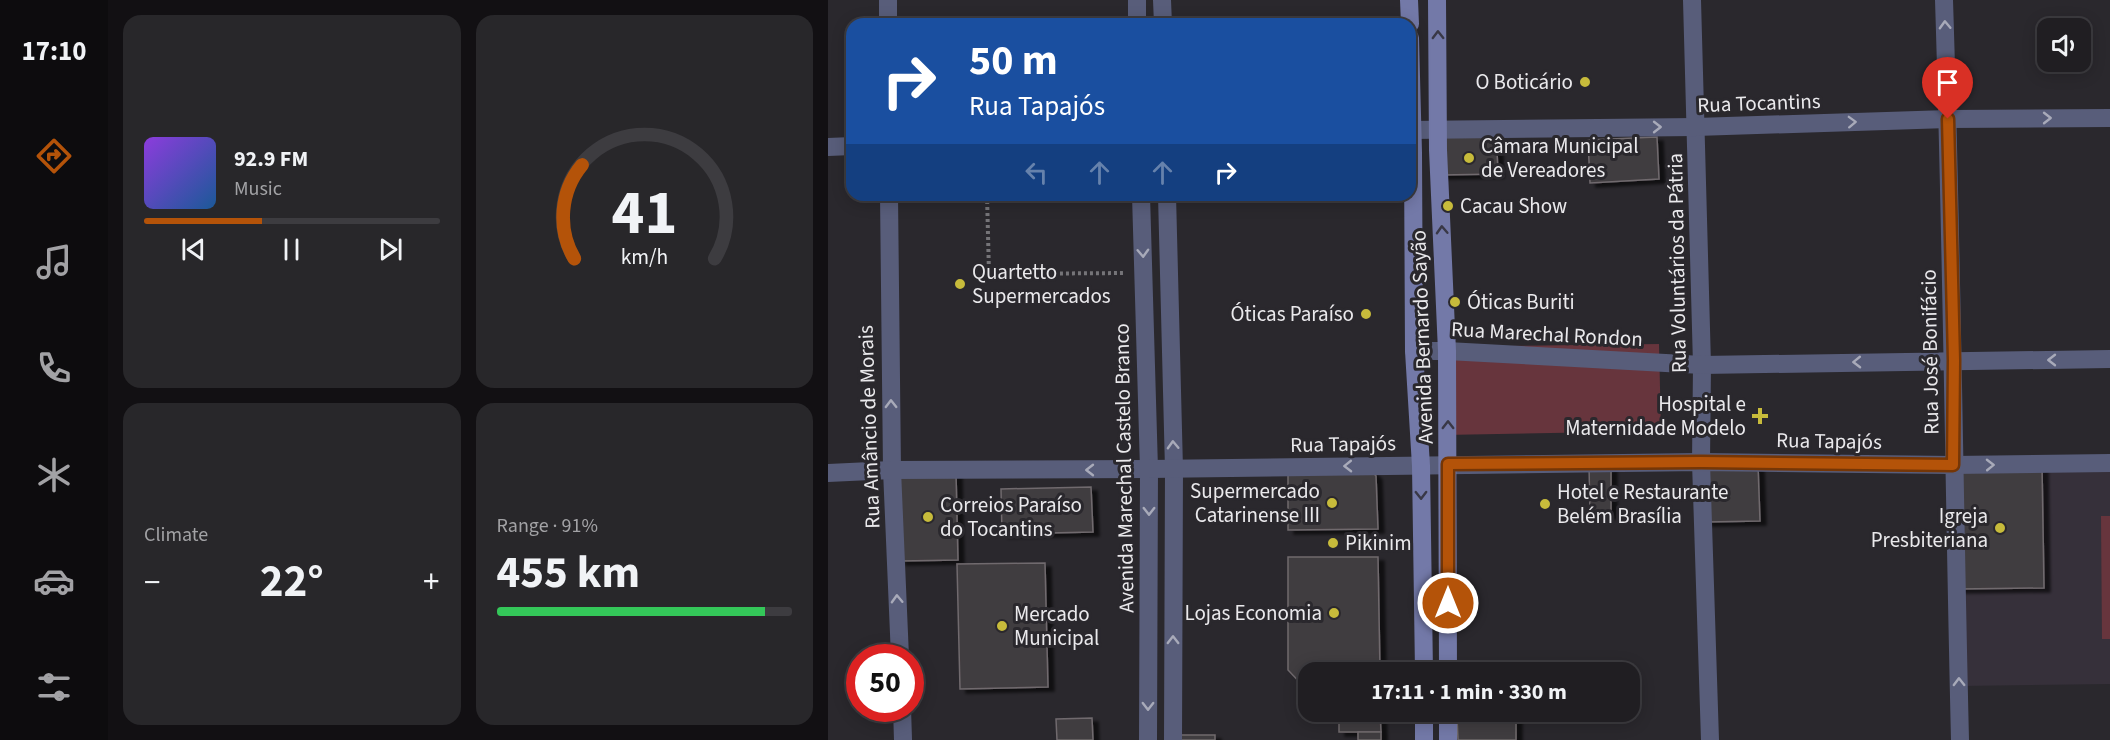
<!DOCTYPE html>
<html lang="en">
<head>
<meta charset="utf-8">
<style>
  body { margin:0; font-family:"Source Sans 3",sans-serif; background:#28272a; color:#f1f3f6; height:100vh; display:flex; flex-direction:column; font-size:22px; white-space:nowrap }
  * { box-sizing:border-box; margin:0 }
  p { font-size:20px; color:#a2a2a5 }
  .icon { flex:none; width:33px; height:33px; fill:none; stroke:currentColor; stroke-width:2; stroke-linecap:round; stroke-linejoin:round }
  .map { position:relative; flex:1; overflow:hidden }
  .side { display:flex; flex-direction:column; gap:15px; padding:15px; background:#121013; width:720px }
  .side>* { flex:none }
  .banner { position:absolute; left:18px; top:18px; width:570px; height:183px; border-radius:18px; box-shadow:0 3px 15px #0003,0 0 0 2px #3d3c40; background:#1a4fa0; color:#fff; overflow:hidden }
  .controls { position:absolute; left:1209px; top:18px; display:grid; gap:12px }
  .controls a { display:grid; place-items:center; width:54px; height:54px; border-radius:12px; background:#201e22; box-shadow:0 3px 15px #0003,0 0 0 2px #3d3c40; font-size:30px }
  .speed { position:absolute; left:18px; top:644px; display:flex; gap:12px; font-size:30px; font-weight:700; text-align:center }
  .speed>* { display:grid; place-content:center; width:78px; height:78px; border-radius:50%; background:#201e22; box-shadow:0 3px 15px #0003,0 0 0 2px #3d3c40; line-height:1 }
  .speed .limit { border:9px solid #d22; background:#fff; color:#111 }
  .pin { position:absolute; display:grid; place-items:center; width:51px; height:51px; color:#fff; margin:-62px -26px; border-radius:50% 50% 50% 0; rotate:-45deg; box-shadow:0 0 6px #0007 }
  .pin .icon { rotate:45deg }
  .me { position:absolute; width:66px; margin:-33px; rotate:0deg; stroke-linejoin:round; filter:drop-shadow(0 0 4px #0008) }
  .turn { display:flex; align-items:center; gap:21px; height:126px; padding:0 24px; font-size:27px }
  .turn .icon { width:78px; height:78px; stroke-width:2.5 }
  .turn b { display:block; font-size:42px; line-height:51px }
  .lanes { display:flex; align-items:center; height:57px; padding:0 24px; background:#0003; justify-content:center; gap:30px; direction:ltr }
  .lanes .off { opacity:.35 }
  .big { font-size:45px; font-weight:700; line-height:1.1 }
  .side .widget { flex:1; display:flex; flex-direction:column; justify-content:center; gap:9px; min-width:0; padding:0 21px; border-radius:18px; background:#28272a }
  .side .dial { align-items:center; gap:0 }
  .dial svg { height:156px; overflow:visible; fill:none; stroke:#3d3c40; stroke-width:7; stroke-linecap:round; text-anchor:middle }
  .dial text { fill:#f1f3f6; stroke:none }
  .song { display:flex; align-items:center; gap:18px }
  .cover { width:72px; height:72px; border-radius:9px; background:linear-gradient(135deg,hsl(270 70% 55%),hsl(210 70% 35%)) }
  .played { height:6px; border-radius:3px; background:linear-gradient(90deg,#b45309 40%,#3d3c40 40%) }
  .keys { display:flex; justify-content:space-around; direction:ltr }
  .heat { display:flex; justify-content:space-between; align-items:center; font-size:33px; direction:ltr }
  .charge { height:9px; border-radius:4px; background:linear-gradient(90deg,#34c759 91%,#3d3c40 0) }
  .side .tiles { flex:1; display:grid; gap:15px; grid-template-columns:repeat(2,1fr) }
  .trip { position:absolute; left:470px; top:662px; width:342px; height:60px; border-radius:18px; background:#201e22; box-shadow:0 3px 15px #0003,0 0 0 2px #3d3c40; font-weight:700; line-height:60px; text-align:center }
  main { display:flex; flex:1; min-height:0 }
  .tabs { display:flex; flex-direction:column; width:108px; justify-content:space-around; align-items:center; background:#0d0c0e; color:#a2a2a5 }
  .tabs .icon { width:42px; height:42px }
  .tabs .current { color:#b45309 }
  .tabs b { font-size:27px; color:#f1f3f6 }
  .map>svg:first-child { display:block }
  .built { fill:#36303a }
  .green { fill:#67353d }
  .building { fill:#413c3f; stroke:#706a6e; stroke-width:1.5; filter:url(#shadow) }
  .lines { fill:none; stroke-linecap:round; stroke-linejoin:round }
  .path { stroke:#757478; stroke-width:4; stroke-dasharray:3 3; stroke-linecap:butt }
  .street { stroke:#585d7a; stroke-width:18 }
  .secondary { stroke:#7379a8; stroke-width:18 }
  .oneway { stroke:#a8aab9 }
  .oneway2 { stroke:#393846 }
  .route-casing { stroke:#753606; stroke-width:15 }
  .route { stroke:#b45309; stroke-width:10 }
  .poi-dot { fill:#c7bb3b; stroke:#2a282d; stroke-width:2 }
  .labels { text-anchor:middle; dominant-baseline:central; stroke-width:6; stroke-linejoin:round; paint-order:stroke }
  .poi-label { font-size:21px; fill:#eae9ec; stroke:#2a282d; text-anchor:start }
  .street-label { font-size:21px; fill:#eae9ec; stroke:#2a282d }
</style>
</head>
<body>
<main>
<nav class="tabs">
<b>17:10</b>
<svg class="icon current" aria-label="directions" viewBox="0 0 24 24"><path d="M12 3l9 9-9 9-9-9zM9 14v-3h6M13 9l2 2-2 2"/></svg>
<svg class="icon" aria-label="music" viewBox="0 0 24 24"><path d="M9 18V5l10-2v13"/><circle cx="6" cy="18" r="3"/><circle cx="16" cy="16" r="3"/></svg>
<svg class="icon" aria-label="phone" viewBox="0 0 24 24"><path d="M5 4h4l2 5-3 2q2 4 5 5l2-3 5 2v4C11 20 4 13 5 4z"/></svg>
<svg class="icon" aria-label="climate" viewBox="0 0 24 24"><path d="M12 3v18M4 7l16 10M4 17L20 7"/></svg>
<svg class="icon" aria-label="car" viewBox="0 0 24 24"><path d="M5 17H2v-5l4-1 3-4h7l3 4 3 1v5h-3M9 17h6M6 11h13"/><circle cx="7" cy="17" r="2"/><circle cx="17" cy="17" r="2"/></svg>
<svg class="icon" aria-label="filters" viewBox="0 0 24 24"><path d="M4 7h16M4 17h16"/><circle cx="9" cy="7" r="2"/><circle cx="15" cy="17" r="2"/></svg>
</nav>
<section class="side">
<div class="tiles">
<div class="widget">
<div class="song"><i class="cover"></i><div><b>92.9 FM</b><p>Music</p></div></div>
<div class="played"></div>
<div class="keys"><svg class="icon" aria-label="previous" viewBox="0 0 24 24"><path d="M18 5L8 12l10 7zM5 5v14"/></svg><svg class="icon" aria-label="pause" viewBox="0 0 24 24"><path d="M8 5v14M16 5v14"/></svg><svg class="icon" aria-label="next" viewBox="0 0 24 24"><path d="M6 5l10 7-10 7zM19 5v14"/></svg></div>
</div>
<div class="widget dial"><svg viewBox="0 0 100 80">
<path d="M14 69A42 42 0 1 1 86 69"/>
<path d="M14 69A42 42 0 0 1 18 21" stroke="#b45309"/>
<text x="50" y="56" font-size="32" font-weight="700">41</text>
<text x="50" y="72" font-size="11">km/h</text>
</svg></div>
<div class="widget"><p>Climate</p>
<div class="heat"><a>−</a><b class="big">22°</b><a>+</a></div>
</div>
<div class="widget"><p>Range · 91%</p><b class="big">455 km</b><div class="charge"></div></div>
</div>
</section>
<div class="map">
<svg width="1282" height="740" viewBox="0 0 1282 740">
  <defs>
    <filter id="shadow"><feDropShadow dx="6" dy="4" stdDeviation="1.5" flood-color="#0009"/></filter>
  </defs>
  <rect width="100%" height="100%" fill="#2a282d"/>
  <!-- built -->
  <path class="built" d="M1214,466H1282V684L1132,686L1130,589L1216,588Z"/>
  <!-- green -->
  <g class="green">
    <path d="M831,344L833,431L615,435L614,347Z"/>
    <path d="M1273,516H1282V639H1274Z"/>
  </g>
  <!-- building -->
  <g class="building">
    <path d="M668,128L670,174L613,175L612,143L626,129Z"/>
    <path d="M829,137L831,179L762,183L760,140Z"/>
    <path d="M761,465H783V515H762Z"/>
    <path d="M930,465L932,521L878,522L877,466Z"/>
    <path d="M1214,466L1216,588L1130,589L1128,467Z"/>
    <path d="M540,467L548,476L550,529L460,530V469Z"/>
    <path d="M128,473L130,560L72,561L70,474Z"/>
    <path d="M263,487L265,532L174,534L173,489Z"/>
    <path d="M460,557H550L552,672H480V691L460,670Z"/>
    <path d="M217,563L220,687L132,689L129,564Z"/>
    <path d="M511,711H552L553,732H511Z"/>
    <path d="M688,715V740H630L629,716Z"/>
    <path d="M264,718L265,740H229L228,719Z"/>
    <rect x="530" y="732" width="23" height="8"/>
    <rect x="351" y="735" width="36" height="5"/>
  </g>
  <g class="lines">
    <!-- path -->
    <path class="path" d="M159,195L161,274L297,273"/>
    <!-- street -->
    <g class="street">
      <path d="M60,0V24"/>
      <path d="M309,0V24"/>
      <path d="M334,0L335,24"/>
      <path d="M864,0L874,365L873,462L882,740"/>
      <path d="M1116,0C1124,247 1126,493 1132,740"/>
      <path d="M582,130L868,127L1120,119L1282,118"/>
      <path d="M0,147L24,146"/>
      <path d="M61,195L64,470L72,657"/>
      <path d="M313,195L321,469L320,740"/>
      <path d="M339,195L346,469L345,740"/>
      <path d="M586,351H619L874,365L1282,359"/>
      <path d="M0,473L64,470L321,469L873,462L1125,465L1282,463"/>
      <path d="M74,708L75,740"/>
    </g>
    <!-- secondary -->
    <g class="secondary">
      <path d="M581,0L582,24"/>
      <path d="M609,0L610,150L619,351L620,672"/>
      <path d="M582,38L585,153L586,351L593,466L596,672"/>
      <path d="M596,711V740"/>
      <path d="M620,740V711"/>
    </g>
  </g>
  <!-- one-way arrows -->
  <defs><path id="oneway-chevron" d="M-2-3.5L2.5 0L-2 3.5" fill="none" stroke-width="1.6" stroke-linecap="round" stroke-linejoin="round" transform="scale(1.5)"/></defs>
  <g class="oneway">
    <use href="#oneway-chevron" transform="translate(1117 25) rotate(-92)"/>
    <use href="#oneway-chevron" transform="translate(1219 118)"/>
    <use href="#oneway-chevron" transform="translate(1024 122) rotate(-2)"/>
    <use href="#oneway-chevron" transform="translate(829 127)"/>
    <use href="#oneway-chevron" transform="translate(315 253) rotate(88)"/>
    <use href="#oneway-chevron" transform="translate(1224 360) rotate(180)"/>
    <use href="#oneway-chevron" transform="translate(1029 362) rotate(179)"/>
    <use href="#oneway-chevron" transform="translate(63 404) rotate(-91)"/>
    <use href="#oneway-chevron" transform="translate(345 445) rotate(-92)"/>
    <use href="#oneway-chevron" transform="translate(1162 465) rotate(-1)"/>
    <use href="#oneway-chevron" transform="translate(520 466) rotate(179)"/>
    <use href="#oneway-chevron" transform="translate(262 470) rotate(180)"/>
    <use href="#oneway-chevron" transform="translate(321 511) rotate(90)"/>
    <use href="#oneway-chevron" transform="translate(69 599) rotate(-92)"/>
    <use href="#oneway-chevron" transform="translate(345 640) rotate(-90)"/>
    <use href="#oneway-chevron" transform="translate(1131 682) rotate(-91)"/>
    <use href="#oneway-chevron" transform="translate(320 706) rotate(90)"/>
  </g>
  <g class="oneway2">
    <use href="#oneway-chevron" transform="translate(610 35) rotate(-91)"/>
    <use href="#oneway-chevron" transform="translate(614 230) rotate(-93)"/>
    <use href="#oneway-chevron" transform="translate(620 425) rotate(-90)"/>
    <use href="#oneway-chevron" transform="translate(593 495) rotate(89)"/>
  </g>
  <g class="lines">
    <defs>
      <path id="route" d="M620,603V464L873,462L1125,465L1126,360L1120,119"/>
    </defs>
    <!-- route casing -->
    <use href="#route" class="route-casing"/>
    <!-- route -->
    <use href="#route" class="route"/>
  </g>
  <!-- markers -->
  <g class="poi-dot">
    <circle cx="757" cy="82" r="6"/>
    <circle cx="641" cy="158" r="6"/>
    <circle cx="620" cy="206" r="6"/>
    <circle cx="132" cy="284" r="6"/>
    <circle cx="627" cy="302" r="6"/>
    <circle cx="538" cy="314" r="6"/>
    <path d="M929 407h6v6h6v6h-6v6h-6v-6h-6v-6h6z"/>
    <circle cx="504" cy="503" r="6"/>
    <circle cx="717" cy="504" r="6"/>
    <circle cx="100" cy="517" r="6"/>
    <circle cx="1172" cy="528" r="6"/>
    <circle cx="505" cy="543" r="6"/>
    <circle cx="506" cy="613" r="6"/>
    <circle cx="174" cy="626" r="6"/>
  </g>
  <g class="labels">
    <!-- poi labels -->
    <g class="poi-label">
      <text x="745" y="82" text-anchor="end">O Boticário</text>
      <text x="653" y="146">Câmara Municipal<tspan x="653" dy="24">de Vereadores</tspan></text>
      <text x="632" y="206">Cacau Show</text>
      <text x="144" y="272">Quartetto<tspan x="144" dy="24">Supermercados</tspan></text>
      <text x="639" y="302">Óticas Buriti</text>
      <text x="526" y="314" text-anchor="end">Óticas Paraíso</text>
      <text x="918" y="404" text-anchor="end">Hospital e<tspan x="918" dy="24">Maternidade Modelo</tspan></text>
      <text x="492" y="491" text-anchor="end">Supermercado<tspan x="492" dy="24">Catarinense III</tspan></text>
      <text x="729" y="492">Hotel e Restaurante<tspan x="729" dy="24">Belém Brasília</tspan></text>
      <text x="112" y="505">Correios Paraíso<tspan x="112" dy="24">do Tocantins</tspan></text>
      <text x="1160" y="516" text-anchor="end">Igreja<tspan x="1160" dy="24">Presbiteriana</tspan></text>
      <text x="517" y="543">Pikinim</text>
      <text x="494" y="613" text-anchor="end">Lojas Economia</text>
      <text x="186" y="614">Mercado<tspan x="186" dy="24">Municipal</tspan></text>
    </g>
    <!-- street labels -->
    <g class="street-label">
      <text transform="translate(931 103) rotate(-2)">Rua Tocantins</text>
      <text transform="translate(849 263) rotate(-91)">Rua Voluntários da Pátria</text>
      <text transform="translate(719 334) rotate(3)">Rua Marechal Rondon</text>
      <text transform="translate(594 337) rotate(-92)">Avenida Bernardo Sayão</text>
      <text transform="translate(1102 352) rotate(-91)">Rua José Bonifácio</text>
      <text transform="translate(41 427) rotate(-92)">Rua Amâncio de Morais</text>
      <text transform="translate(1001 441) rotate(1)">Rua Tapajós</text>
      <text transform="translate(515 444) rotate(-1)">Rua Tapajós</text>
      <text transform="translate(296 468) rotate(-91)">Avenida Marechal Castelo Branco</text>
    </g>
  </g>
</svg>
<div class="controls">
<a><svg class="icon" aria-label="sound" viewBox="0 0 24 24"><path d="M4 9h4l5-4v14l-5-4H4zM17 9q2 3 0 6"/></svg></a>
</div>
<div class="speed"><div class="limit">50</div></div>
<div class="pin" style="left:1120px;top:119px;background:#d93025"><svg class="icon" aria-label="arrive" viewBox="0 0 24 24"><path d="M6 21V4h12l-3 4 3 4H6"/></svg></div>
<svg class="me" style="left:620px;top:603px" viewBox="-20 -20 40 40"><circle r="17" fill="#b45309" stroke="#fff" stroke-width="3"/><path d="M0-11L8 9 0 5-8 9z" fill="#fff"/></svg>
<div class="trip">17:11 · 1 min · 330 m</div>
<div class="banner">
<div class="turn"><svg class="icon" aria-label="right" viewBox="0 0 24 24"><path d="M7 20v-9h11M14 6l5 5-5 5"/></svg><div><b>50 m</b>Rua Tapajós</div></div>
<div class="lanes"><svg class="icon off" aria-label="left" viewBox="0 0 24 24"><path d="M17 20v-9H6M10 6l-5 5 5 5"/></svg><svg class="icon off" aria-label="ahead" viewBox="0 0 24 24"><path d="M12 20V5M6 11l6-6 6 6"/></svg><svg class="icon off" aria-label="ahead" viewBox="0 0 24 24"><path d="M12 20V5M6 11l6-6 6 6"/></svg><svg class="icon" aria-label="right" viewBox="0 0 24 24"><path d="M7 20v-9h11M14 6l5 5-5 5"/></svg></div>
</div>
</div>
</main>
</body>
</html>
